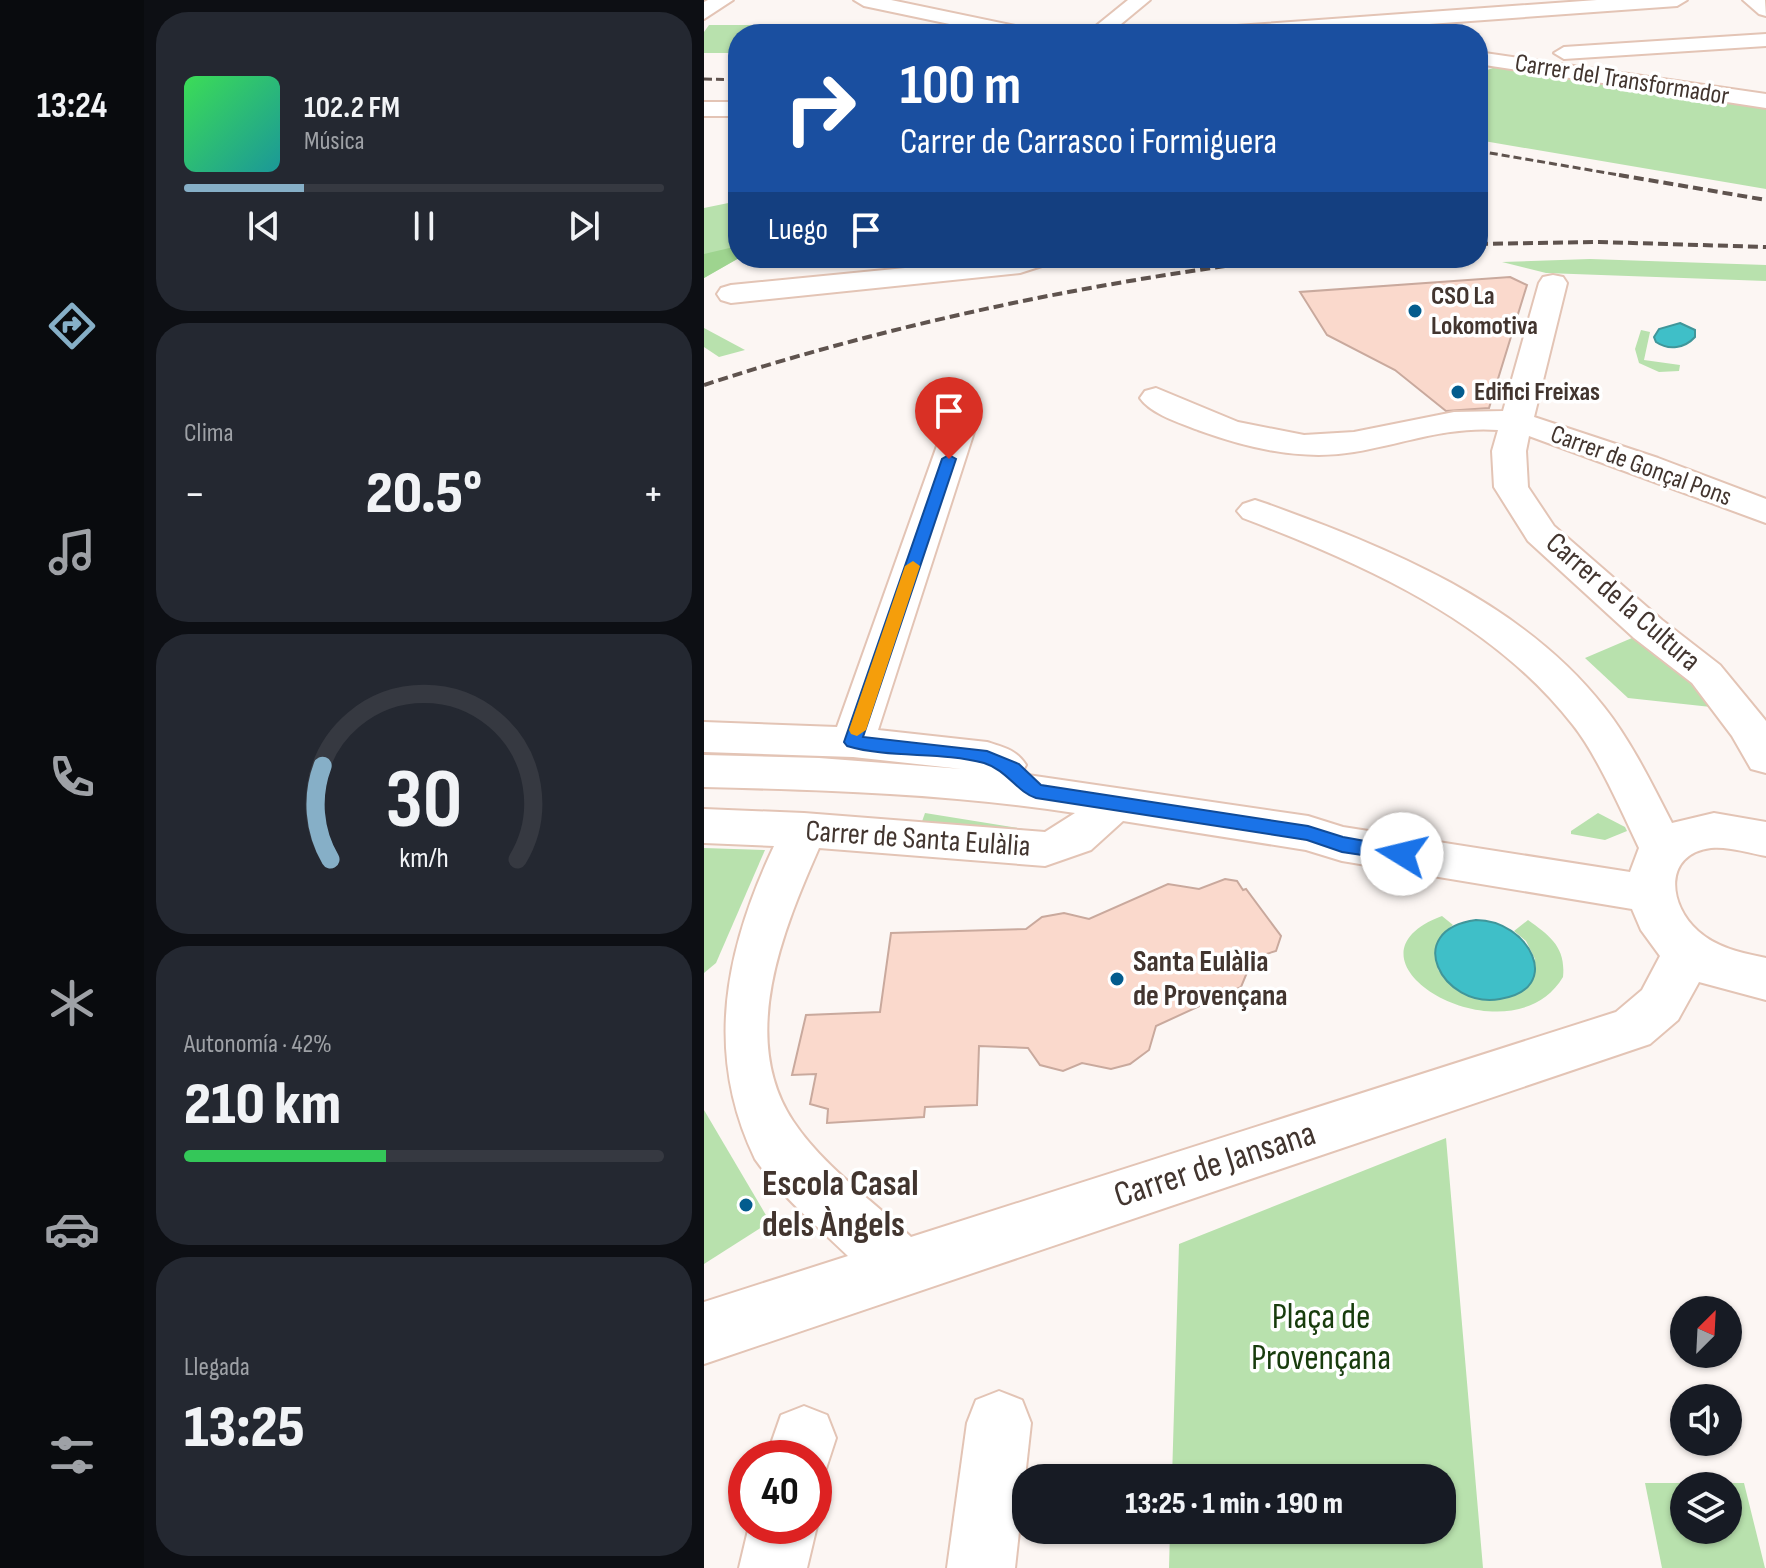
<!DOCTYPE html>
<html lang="es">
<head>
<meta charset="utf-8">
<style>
  body { margin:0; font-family:"Sofia Sans Condensed",sans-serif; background:#242831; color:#f1f3f6; height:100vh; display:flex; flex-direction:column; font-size:30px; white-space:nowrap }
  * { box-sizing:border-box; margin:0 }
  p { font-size:26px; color:#9ea1a6 }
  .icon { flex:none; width:44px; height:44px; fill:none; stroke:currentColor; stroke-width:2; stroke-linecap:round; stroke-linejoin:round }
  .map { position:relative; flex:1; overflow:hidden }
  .panel { display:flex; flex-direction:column; gap:12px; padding:12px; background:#0d0f14; width:560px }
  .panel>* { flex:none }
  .top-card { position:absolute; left:24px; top:24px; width:760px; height:244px; border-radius:32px; box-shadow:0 2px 6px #0004; background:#1a4fa0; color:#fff; overflow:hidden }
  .needle { width:52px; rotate:24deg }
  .tools { position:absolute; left:966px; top:1296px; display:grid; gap:16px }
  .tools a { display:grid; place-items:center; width:72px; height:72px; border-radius:50%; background:#171b24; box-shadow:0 2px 6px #0004; font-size:40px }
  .speed { position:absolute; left:24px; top:1440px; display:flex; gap:16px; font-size:40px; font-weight:700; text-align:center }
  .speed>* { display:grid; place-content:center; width:104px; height:104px; border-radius:50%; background:#171b24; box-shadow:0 2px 6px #0004; line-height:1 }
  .speed .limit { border:12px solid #d22; background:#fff; color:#111 }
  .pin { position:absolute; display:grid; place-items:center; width:68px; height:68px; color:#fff; margin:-82px -34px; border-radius:50% 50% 50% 0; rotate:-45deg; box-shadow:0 0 8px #0007 }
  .pin .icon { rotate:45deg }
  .me { position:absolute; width:88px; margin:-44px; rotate:279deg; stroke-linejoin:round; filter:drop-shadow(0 0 6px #0008) }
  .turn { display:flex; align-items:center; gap:28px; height:168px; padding:0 40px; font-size:36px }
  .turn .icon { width:104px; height:104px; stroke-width:2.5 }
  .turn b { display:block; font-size:56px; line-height:68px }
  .then { display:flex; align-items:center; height:76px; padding:0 40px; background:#0003; gap:16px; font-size:30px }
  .big { font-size:60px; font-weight:800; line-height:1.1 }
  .panel .tile { flex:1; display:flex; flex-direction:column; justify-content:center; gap:12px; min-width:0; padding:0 28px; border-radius:32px; background:#242831 }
  .panel .dial { align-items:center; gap:0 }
  .dial svg { height:208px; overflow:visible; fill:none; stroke:#363941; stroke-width:7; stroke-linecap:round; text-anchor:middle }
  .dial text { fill:#f1f3f6; stroke:none }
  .song { display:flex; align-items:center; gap:24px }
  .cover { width:96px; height:96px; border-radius:12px; background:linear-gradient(135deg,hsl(130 70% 55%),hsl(180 70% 35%)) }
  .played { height:8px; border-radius:4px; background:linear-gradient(90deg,#86afc7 25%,#363941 25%) }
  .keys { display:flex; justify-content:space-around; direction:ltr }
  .heat { display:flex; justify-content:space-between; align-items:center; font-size:44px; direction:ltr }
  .charge { height:12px; border-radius:6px; background:linear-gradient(90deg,#34c759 42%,#363941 0) }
  .trip { position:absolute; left:308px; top:1464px; width:444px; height:80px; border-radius:32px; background:#171b24; box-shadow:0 2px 6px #0004; font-weight:800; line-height:80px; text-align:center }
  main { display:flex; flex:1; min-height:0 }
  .tab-bar { display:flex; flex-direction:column; width:144px; justify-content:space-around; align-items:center; background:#090b0e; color:#9ea1a6 }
  .tab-bar .icon { width:56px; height:56px }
  .tab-bar .current { color:#86afc7 }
  .tab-bar b { font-size:36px; color:#f1f3f6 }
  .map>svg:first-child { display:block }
  .green { fill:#b8e1ad; fill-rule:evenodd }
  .forest { fill:#9ed48f }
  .water { fill:#3fbfc8; stroke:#40969a; stroke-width:2 }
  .building { fill:#fad9cc; stroke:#c9a99d; stroke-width:2 }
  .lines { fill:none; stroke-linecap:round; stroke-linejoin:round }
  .minor-casing { stroke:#e3c4b5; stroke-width:4 }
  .minor { fill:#fff; fill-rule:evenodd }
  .rail-far1 { stroke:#5f534e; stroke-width:3; stroke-dasharray:8 4; stroke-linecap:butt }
  .rail { stroke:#5f534e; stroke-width:4; stroke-dasharray:10 5; stroke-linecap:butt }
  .route { fill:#1a73e8; stroke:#114b97; stroke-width:2 }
  .slow { fill:#f59e0b }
  .poi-dot { fill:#035c8e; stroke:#fff; stroke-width:3 }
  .labels { text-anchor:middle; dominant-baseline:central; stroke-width:7; stroke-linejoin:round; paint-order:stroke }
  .far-street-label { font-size:26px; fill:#42352f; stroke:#fff }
  .far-poi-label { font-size:26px; font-weight:bold; fill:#42352f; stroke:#fff; text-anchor:start }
  .street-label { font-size:30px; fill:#42352f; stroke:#fff }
  .poi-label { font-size:30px; font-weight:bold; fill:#42352f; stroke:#fff; text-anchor:start }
  .near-street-label { font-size:36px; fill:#42352f; stroke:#fff }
  .near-poi-label { font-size:36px; font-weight:bold; fill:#42352f; stroke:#fff; text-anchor:start }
  .near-park-label { font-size:36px; fill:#183c0d; stroke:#fff }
</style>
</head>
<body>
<main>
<nav class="tab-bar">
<b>13:24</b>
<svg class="icon current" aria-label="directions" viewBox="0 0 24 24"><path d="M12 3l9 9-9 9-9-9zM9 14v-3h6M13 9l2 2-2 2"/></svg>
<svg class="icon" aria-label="music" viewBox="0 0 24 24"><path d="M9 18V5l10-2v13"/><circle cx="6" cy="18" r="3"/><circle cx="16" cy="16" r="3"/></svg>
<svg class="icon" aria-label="phone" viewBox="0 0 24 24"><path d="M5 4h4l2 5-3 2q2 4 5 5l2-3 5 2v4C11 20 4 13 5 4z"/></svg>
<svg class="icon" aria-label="climate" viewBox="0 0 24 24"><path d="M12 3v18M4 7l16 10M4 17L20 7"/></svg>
<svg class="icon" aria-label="car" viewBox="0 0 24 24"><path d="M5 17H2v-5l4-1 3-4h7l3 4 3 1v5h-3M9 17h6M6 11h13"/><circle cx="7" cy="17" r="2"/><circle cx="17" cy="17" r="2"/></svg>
<svg class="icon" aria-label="filters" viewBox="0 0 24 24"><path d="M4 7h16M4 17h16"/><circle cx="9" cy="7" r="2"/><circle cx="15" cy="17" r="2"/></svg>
</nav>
<section class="panel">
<div class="tile">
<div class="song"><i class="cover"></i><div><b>102.2 FM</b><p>Música</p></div></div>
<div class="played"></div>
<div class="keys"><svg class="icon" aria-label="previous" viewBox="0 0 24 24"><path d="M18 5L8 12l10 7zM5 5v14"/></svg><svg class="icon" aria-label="pause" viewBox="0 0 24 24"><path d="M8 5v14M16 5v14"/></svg><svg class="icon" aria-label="next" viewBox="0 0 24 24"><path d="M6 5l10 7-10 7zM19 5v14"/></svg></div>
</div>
<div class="tile"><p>Clima</p>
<div class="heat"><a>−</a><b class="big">20.5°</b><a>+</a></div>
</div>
<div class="tile dial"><svg viewBox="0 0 100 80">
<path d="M14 69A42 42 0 1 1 86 69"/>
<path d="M14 69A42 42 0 0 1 11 33" stroke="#86afc7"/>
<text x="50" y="56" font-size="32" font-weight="700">30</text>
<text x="50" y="72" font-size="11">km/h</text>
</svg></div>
<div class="tile"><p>Autonomía · 42%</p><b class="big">210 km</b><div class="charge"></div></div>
<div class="tile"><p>Llegada</p><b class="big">13:25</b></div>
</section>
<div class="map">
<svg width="1062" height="1568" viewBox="0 0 1062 1568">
  <rect width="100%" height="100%" fill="#fcf6f3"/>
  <!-- green -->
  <g class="green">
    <path d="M5,25H58L52,34H34V53H0V32Z"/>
    <path d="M792,67L1062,104V189L774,140V73Z"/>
    <path d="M34,201L35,258L0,278V208Z"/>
    <path d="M886,259L1062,265V281L842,273L798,262Z"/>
    <path d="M0,328L41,350L15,357L0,347Z"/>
    <path d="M937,330L946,332L940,360L976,365L975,371L955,372L935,363L931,349Z"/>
    <path d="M935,635L985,675L1007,707L924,698L881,658Z"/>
    <path d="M221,813L332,831L215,830Z"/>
    <path d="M894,813L921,827L923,831L901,840L867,834V831Z"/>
    <path d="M0,848L61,850L12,963L0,973Z"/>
    <path d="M738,916L749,925L744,929L731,951L734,970L774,999L791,1000L831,959L822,941L810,931L824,920C846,936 862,947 859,977C806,1066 620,960 738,916Z"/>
    <path d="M0,1110L66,1222L0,1264Z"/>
    <path d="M742,1138L779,1568H465L466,1530H738V1478H468L475,1244Z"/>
    <path d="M941,1483H1040L1061,1568H958ZM980,1486H1024V1530H980Z"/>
  </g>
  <!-- forest -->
  <path class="forest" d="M34,246L35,258L0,278V254Z"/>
  <!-- water -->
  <g class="water">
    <path d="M976,323L991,330V337C981,348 965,351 952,342L950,337L955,329Z"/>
    <path d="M772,920C825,920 861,989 796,999C738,1009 697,930 772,920Z"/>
  </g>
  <!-- building -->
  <g class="building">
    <path d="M806,277L823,285L785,408L742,411L691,370L623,335L596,292Z"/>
    <path d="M521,879L533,881L539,890L542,889L577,936L572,951L549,958L537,987L452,1026L445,1050L426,1064L407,1069L378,1063L359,1071L336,1065L324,1048L275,1046L273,1105L221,1107L220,1117L123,1123L124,1109L106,1104L112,1074L88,1075L102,1015L176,1012L187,933L322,929L338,917L360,913L385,919L464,884L495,889Z"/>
  </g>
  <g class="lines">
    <defs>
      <g id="minor">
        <path d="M4,0H29L0,19V2Z"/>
        <path d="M150,0H187L321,28L331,34H293L160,6Z"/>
        <path d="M424,0H446L405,34H382Z"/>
        <path d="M893,0H983L973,6L587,34H494L504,28Z"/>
        <path d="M1039,0H1061L1062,16L1055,14Z"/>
        <path d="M1062,34V46L860,59L850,53L860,47Z"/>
        <path d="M774,52L1062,94V108L774,64Z"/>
        <rect x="0" y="102" width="34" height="14"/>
        <path d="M303,258H391L387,264L341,265L316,273L27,303L17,300L13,294L17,288L27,285Z"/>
        <path d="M849,275L859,277L863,283L830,417L954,458L1062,499V523L825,436L822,451L824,487L850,526L958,620L1016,665L1062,721V773L1047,769L1028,736L988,683L930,638L824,541L790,487L788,451L794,430C744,426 698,444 650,452C597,461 544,448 494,430C476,423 447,414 436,398L441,391L452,388L534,422L600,435L650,432L750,412L799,411L835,283L839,277Z"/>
        <path d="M255,419L267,422L271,429L174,730L283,742C299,747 313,750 322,765L317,774L604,816L639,827L926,872L935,848C918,812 893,755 869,725C787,620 660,564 539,518L533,511L539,504L551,500L563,504C685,548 818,602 900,707C927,741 948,784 968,823L1010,813L1062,822V856C1045,853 1024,846 1007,848C959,854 964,905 994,931C1013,948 1038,953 1062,958V1000L995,982L974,1020L946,1044L0,1364V1302L144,1256C113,1226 76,1195 51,1159C0,1053 21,950 70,846L0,843V809L100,813L341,832L371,813C249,794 123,790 0,787V755L115,758L258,769L149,757L0,752V722L133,727L239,429L243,422ZM419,821L602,850L638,861L928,909L937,930L956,956L938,990L912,1012L207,1237C168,1200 119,1166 89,1121C34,1038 79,930 115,848L341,866L387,850Z"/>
        <path d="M295,1391L318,1400L327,1423L311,1568H243L263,1423L272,1400Z"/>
        <path d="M100,1406L123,1415L132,1438L118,1481L110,1484V1458H62L77,1415Z"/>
        <path d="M110,1519L113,1526L103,1568H35L45,1526H110Z"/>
      </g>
    </defs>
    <!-- minor casing -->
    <use href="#minor" class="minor-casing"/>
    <!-- minor -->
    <use href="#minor" class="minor"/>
    <!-- rail-far1 -->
    <g class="rail-far1">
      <path d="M0,79L34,80"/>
      <path d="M774,151L927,177"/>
    </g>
    <!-- rail -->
    <g class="rail">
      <path d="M915,175L1062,200"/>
      <path d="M774,244L895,242L1062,247"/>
      <path d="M0,385C190,323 383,283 581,258"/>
    </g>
  </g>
  <!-- route -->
  <path class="route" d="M245,455L252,459L159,737L283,751L315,764L337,785L604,826L639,837L705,849L708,854L705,859L698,861L638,852L603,840L332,798C313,792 303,770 280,763C236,751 187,759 143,746L140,742L238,459Z"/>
  <!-- slow -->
  <path class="slow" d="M209,561L216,566L162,730L153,736L147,734L145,730L201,566Z"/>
  <!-- markers -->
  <g class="poi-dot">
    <circle cx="711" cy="311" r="8"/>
    <circle cx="754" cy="392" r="8"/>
    <circle cx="413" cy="979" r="8"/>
    <circle cx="42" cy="1205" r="8"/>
  </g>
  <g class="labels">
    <!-- far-street labels -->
    <g class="far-street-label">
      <text transform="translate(918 80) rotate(9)">Carrer del Transformador</text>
      <text transform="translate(937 466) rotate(20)">Carrer de Gonçal Pons</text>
    </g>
    <!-- far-poi labels -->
    <g class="far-poi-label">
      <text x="727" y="296">CSO La<tspan x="727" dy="30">Lokomotiva</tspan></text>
      <text x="770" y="392">Edifici Freixas</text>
    </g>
    <!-- street labels -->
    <g class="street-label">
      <text transform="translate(919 602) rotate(41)">Carrer de la Cultura</text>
      <text transform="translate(214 839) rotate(4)">Carrer de Santa Eulàlia</text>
    </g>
    <!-- poi labels -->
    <g class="poi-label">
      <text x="429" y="962">Santa Eulàlia<tspan x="429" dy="34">de Provençana</tspan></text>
    </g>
    <!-- near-street labels -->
    <g class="near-street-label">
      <text transform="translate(511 1165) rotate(-18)">Carrer de Jansana</text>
    </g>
    <!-- near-poi labels -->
    <g class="near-poi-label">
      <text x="58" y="1184">Escola Casal<tspan x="58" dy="41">dels Àngels</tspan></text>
    </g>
    <!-- near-park labels -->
    <g class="near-park-label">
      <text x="617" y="1317">Plaça de<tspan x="617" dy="41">Provençana</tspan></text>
    </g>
  </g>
</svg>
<div class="tools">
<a><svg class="needle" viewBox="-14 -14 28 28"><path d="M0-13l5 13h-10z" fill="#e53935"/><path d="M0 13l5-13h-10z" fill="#9ea1a6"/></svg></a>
<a><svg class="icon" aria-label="sound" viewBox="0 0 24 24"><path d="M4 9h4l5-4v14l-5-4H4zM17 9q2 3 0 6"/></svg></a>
<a><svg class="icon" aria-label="layers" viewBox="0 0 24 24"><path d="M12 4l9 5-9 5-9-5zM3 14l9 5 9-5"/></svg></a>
</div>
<div class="speed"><div class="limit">40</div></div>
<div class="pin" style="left:245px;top:459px;background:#d93025"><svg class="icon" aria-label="arrive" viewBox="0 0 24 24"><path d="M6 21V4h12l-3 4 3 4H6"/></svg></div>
<svg class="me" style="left:698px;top:854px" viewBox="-20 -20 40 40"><circle r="19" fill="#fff"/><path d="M0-13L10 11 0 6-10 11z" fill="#1a73e8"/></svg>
<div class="trip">13:25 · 1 min · 190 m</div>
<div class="top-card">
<div class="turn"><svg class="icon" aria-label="right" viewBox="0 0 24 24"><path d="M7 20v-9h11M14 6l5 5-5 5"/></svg><div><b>100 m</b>Carrer de Carrasco i Formiguera</div></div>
<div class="then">Luego<svg class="icon" aria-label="arrive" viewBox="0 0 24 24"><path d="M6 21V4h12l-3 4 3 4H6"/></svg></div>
</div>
</div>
</main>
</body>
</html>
